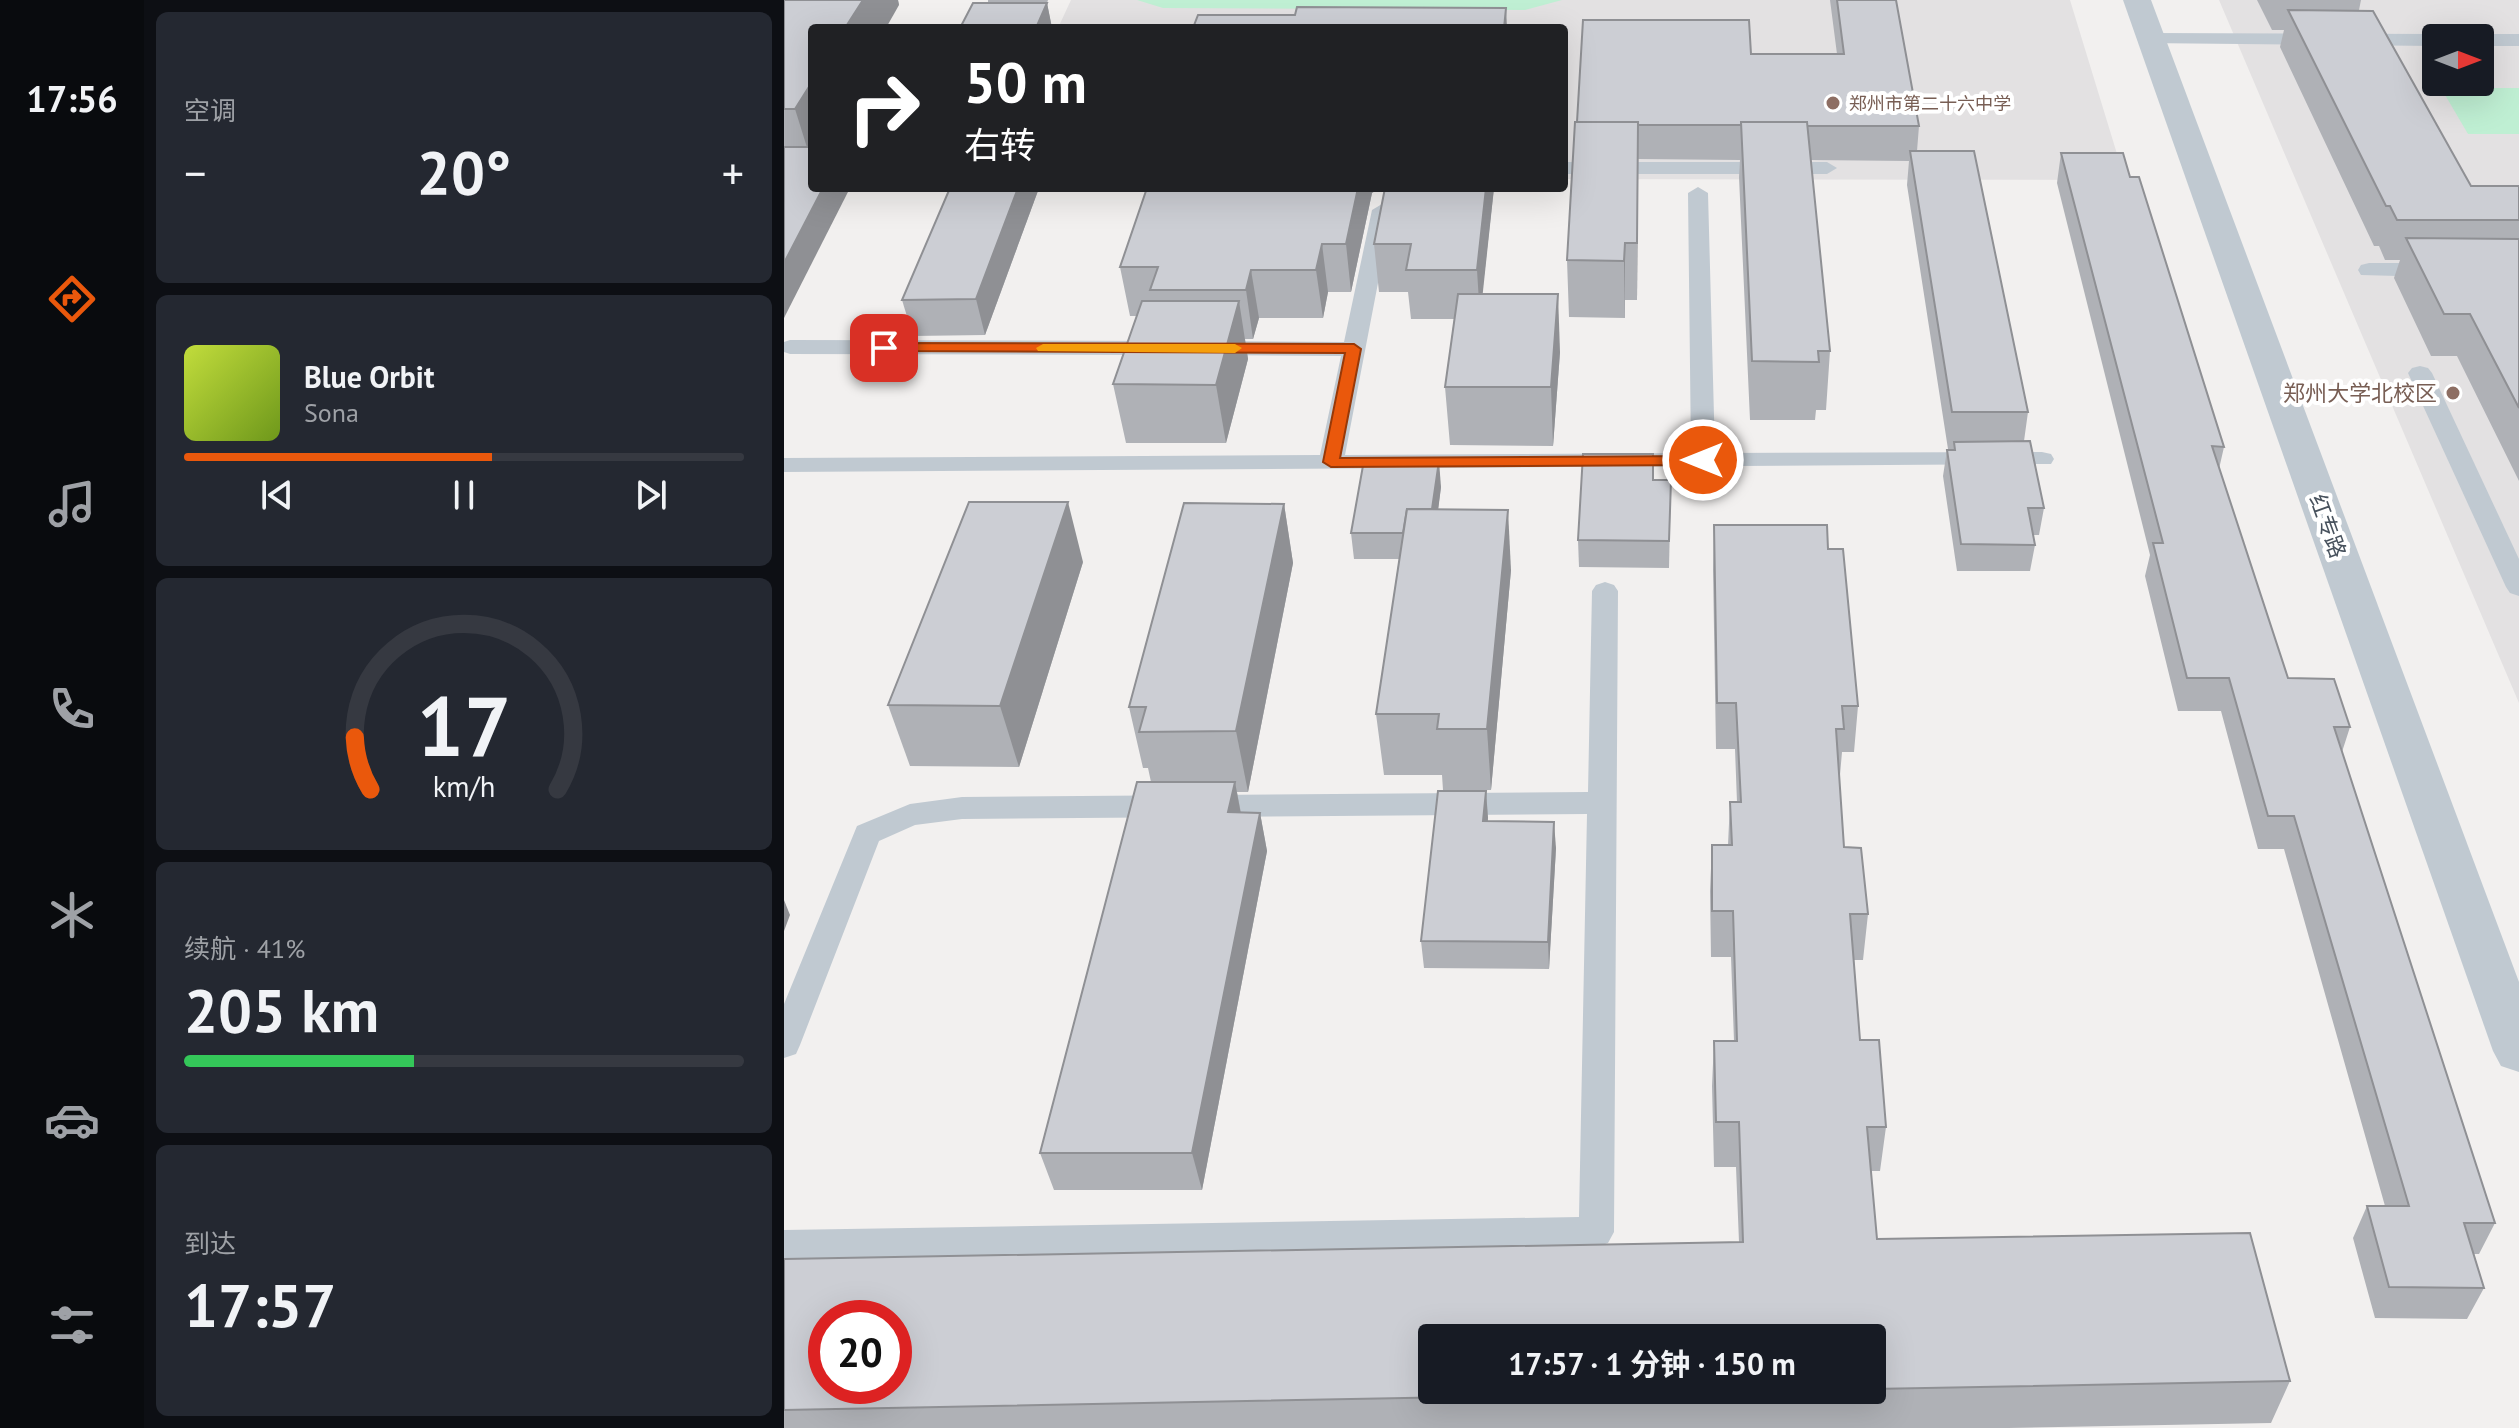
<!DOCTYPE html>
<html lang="zh">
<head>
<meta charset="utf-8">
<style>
  body { margin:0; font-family:"PT Sans","Noto Sans SC",sans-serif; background:#242831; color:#f1f3f6; height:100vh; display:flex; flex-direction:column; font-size:30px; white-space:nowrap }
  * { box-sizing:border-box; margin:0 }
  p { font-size:26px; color:#9ea1a6 }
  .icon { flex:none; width:44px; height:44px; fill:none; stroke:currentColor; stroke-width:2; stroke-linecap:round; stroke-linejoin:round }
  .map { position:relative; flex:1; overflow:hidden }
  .side { display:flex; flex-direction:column; gap:12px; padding:12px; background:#0d0f14; width:640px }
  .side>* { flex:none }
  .hud { position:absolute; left:24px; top:24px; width:760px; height:168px; border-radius:8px; box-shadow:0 8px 32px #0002; background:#202124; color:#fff; overflow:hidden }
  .needle { width:52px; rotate:90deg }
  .controls { position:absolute; left:1638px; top:24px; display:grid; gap:16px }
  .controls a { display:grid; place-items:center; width:72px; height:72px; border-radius:8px; background:#171b24; box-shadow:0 8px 32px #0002; font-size:40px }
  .speed { position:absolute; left:24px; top:1300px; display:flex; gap:16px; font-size:40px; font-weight:700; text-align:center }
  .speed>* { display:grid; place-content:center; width:104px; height:104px; border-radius:50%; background:#171b24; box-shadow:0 8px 32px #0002; line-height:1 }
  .speed .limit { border:12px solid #d22; background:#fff; color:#111 }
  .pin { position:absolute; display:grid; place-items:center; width:68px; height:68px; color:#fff; margin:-34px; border-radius:16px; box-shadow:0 4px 12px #0006 }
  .me { position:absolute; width:88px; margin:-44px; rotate:270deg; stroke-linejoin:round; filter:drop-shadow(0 0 6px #0008) }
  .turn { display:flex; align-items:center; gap:28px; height:168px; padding:0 24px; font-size:36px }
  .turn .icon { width:104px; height:104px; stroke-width:2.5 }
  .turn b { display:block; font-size:56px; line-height:68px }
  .big { font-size:60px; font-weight:700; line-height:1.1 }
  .side .tile { flex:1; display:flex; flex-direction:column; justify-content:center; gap:12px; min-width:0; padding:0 28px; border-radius:12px; background:#242831 }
  .side .dial { align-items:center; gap:0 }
  .dial svg { height:208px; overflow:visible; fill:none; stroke:#363941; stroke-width:7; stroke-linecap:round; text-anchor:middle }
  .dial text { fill:#f1f3f6; stroke:none }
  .song { display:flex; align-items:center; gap:24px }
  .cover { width:96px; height:96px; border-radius:12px; background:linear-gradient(135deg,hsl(70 70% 55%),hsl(80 70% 35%)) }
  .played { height:8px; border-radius:4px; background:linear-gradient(90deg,#ea580c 55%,#363941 55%) }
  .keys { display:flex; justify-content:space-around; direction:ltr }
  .heat { display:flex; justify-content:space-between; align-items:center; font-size:44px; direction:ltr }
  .charge { height:12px; border-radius:6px; background:linear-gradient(90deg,#34c759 41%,#363941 0) }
  .trip { position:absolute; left:634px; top:1324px; width:468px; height:80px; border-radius:8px; background:#171b24; box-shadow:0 8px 32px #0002; font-weight:700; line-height:80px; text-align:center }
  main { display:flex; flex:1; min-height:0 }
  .dock { display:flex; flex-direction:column; width:144px; justify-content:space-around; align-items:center; background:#090b0e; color:#9ea1a6 }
  .dock .icon { width:56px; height:56px }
  .dock .selected { color:#ea580c }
  .dock b { font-size:36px; color:#f1f3f6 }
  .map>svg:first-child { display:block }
  .education { fill:#e3e1e2; fill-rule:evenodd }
  .green { fill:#bfefd3 }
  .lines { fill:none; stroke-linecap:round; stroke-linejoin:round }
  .service { fill:#c0c9d1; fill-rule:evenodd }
  .tertiary { fill:#c0c9d1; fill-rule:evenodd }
  .wall { fill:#afb1b6; fill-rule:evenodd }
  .shaded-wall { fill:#8f9094 }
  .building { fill:#ccced4; stroke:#8f9094; stroke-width:2; fill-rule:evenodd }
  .route { fill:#ea580c; stroke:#983908; stroke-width:2 }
  .slow { fill:#f59e0b }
  .education-dot { fill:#8d6e63; stroke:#fff; stroke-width:3 }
  .labels { text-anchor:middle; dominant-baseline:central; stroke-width:8; stroke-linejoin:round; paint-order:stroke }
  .far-education-label { font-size:18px; fill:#785e54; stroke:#fff; text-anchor:start }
  .education-label { font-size:22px; fill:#785e54; stroke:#fff; text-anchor:end }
  .street-label { font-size:22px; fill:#48525d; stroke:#fff }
</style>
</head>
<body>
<main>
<nav class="dock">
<b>17:56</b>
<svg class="icon selected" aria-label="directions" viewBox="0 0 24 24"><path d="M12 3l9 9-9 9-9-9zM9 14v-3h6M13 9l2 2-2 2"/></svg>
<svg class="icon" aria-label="music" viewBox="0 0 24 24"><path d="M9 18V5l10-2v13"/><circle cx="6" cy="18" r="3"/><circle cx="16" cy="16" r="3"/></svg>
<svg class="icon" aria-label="phone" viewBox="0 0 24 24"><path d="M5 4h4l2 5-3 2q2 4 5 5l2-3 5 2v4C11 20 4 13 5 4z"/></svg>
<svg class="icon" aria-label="climate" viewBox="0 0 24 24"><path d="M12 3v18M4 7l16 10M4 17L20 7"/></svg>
<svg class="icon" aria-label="car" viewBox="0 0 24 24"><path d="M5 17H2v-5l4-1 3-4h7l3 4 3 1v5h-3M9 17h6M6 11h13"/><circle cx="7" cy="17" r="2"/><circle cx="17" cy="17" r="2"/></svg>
<svg class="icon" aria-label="filters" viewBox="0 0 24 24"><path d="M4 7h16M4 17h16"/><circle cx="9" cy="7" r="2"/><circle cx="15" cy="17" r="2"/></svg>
</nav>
<section class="side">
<div class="tile"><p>空调</p>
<div class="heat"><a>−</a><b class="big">20°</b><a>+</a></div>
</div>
<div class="tile">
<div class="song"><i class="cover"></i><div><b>Blue Orbit</b><p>Sona</p></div></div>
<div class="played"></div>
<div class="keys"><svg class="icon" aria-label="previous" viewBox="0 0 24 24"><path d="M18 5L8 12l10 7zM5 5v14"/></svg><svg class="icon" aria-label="pause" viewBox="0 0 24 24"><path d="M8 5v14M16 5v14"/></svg><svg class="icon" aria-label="next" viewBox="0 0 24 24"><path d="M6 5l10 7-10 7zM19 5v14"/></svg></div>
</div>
<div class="tile dial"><svg viewBox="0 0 100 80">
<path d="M14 69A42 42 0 1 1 86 69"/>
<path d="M14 69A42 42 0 0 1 8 49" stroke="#ea580c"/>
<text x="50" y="56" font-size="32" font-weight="700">17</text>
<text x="50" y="72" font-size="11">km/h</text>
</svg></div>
<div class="tile"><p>续航 · 41%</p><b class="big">205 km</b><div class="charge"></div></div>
<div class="tile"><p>到达</p><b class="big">17:57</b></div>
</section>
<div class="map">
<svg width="1735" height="1428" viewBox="0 0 1735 1428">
  <rect width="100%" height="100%" fill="#f2f0ef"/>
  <!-- education -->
  <g class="education">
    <path d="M287,0H1286L1341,180L780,179V28H274Z"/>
    <path d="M1435,0H1735V703ZM1652,38H1696V82H1652Z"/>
  </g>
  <!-- green -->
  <g class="green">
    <path d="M353,0H778L741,10L379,8Z"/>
    <path d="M1657,88H1735V134H1684Z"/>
  </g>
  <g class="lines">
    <!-- service -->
    <g class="service">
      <path d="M1367,33L1652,34L1660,38H1652V46L1360,43L1358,39Z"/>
      <path d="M1696,34H1735V46H1696V38H1688Z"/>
      <path d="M780,162H1043L1053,168L1043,174H780Z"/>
      <path d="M914,187L924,193L931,453L1258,452L1267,454L1270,459L1267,464L0,472V458L536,455L557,356L427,355L419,353L416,348L419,343L427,341L560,342L588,210L598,204L608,210L561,455L907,453L904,193Z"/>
      <path d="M1585,263H1650L1661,270L1650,277L1577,275L1574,270L1577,265Z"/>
      <path d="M6,340L377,341L385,343L388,348L385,353L377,355L6,354L0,352V342Z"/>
      <path d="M1636,366L1644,368L1648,373L1735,559V596L1726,593L1722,587L1624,373L1628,368Z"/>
      <path d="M821,582L830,585L834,591L830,1232L824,1243L812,1247L0,1262V1230L795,1217L803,814L178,819L131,825L95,841L16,1045L12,1054L0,1058V1004L73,826L126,804L178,797L804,792L808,591L812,585Z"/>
    </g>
    <!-- tertiary -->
    <path class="tertiary" d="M1339,0H1367L1735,982V1072L1717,1066L1709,1051Z"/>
  </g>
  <!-- wall -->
  <g class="wall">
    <path d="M0,0H114L115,5L28,28V188L0,318Z"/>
    <path d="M204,0H264L263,3L268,28H176L204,3Z"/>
    <path d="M1046,0H1112L1135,126L1133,151L1244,412L1240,441L1260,508L1255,535H1249L1251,545L1246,571H1173L1159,476L1163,450L1169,449H1164L1123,185L1125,161L1026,160L1046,351L1042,410H1032L1031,420H966L955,177L956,160L854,159L853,300H841V318L785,317L783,260L791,122L967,54H1053Z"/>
    <path d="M1473,0H1577L1575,10L1687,186H1735V481L1673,356H1647L1610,278L1616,260H1601L1595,246H1590L1496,47L1500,30H1488Z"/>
    <path d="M1277,153L1346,177L1440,447L1435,469L1504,678L1566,727L1558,752L1711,1223L1695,1254H1690L1700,1288L1683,1319L1591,1318L1569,1238L1583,1206H1601L1500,849H1474L1437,711H1394L1361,576L1366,555L1273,183Z"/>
    <path d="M166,188H255L201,335L129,336L118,300Z"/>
    <path d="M601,188H710L698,294L776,352L769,446L666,445L661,387L670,319H627L624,292H595L590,244Z"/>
    <path d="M588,193L567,292H544L539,318H475L469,339H461L464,359L442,443H342L329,384L353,316H346L336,267Z"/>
    <path d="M869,480H887L885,568L795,567L794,540Z"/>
    <path d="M657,487L654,509L727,570L707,790H659L658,775H600L592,714L615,559H570L567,533Z"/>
    <path d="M500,504L509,563L464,792H453L457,813H476L483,851L418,1190H270L256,1153L367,782L364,768H359L345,707Z"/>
    <path d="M930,525L1044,549L1074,706L1070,752H1058L1056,775H1055L1060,847L1084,914L1079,960H1070L1076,1040L1102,1127L1096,1171H1087L1093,1239L1506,1381L1487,1423L1224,1428H0V1259L955,1242L952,1167H930L928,1086L930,1041H950L947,957H927L926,891L928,845H944L946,802H953L951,749H932L929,570ZM1088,1338V1390H648Z"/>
    <path d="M299,562L235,767L126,766L104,705Z"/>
    <path d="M702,791L704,821L772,848L765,969L640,968L637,941Z"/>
  </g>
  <!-- shaded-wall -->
  <g class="shaded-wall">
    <path d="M79,0H114L115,5L102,28H61Z"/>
    <path d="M263,3L268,28H252Z"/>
    <path d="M722,8L723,28H720Z"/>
    <path d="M28,82V153L26,157L11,109Z"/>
    <path d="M854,122V177L853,300V243Z"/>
    <path d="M39,188H66L0,318V263Z"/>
    <path d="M234,188H255L201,335L192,299Z"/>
    <path d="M574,188H596L588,193L567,292L562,244Z"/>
    <path d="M702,188H710L696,319L693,270Z"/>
    <path d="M841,243V318L840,261Z"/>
    <path d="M538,244L544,292L539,318L532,270Z"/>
    <path d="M467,270L475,318L469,339L462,290Z"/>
    <path d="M774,294L776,352L769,446L767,387Z"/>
    <path d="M455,301L464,359L442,443L432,385Z"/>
    <path d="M655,461L657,487L648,559L645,533Z"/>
    <path d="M284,502L299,562L235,767L216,706Z"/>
    <path d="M500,504L509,563L464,792L452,731Z"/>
    <path d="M724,510L727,570L707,790L703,729Z"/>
    <path d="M451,782L458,820L444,812Z"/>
    <path d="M702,791L704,818L701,848L699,821Z"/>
    <path d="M476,813L483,851L418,1190L408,1153Z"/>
    <path d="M770,822L772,848L765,969L764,942Z"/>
    <path d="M0,900L6,915L0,931Z"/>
  </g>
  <!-- building -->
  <g class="building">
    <path d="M0,0H79L61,28H28V82L11,109H0Z"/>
    <path d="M1053,0H1112L1135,126H1023V122H957V125H854V122H793L799,20H965L967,54H1060Z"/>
    <path d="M189,3H263L252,28H176Z"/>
    <path d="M513,7L722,8L720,28H409L414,15H511Z"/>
    <path d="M1504,10L1589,11L1687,186H1735V220H1613L1606,206H1602Z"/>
    <path d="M791,122H854L853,243H841L840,261L783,260Z"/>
    <path d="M957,122H1023L1046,351H1034L1035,362L968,361Z"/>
    <path d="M0,147H28V188H39L0,263Z"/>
    <path d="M1126,151H1190L1244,412H1168Z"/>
    <path d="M1277,153H1339L1346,177H1355L1440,447L1428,446L1504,678L1550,679L1566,727H1550L1711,1223H1680L1700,1288L1605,1287L1583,1206H1625L1510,816H1484L1445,678H1403L1369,543H1379Z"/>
    <path d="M166,188H234L192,299L118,300Z"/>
    <path d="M363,188H574L562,244H538L532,270H467L462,290H366L374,267H336Z"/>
    <path d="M601,188H702L693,270H622L627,244H590Z"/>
    <path d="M1622,238L1735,239V408L1686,314H1660Z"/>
    <path d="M674,294H774L767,387H661Z"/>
    <path d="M358,301H455L432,385L329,384Z"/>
    <path d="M1246,441L1260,508H1244L1251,545L1177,544L1163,450H1171L1170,442Z"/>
    <path d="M799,454H869V480H887L885,541L794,540Z"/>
    <path d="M580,460L655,461L648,509H623L619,533H567Z"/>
    <path d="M185,502H284L216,706L104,705Z"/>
    <path d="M400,503L500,504L452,731L355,732L362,707H345Z"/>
    <path d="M623,509L724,510L703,729H653L655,714H592Z"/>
    <path d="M930,525H1043L1044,549H1059L1074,706H1058L1060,729H1052L1060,847L1077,848L1084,914H1066L1076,1040H1095L1102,1127H1083L1093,1239L1466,1233L1506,1381L1088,1389V1338H648V1390H1036L0,1410V1259L959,1242L955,1122H932L930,1041H953L949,911H928V845H948L946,802H957L952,703H933ZM42,1318H110V1386H42Z"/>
    <path d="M353,782H451L444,812L476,813L408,1153H256Z"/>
    <path d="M654,791H702L699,821L770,822L764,942L637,941Z"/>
  </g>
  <!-- route -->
  <path class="route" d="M100,343L570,344L577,349L556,458L919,456L927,460L919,465L547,467L539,462L561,353L95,351V344Z"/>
  <!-- slow -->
  <path class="slow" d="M259,344H451L458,348L451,353L254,351L252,348Z"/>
  <!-- markers -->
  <g class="education-dot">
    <circle cx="1049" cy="103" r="8"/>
    <circle cx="1669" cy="393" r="8"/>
  </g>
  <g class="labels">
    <!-- far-education labels -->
    <g class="far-education-label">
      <text x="1065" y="103">郑州市第二十六中学</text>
    </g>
    <!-- education labels -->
    <g class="education-label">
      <text x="1653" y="393">郑州大学北校区</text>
    </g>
    <!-- street labels -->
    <g class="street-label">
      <text transform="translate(1544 526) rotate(70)">红专路</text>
    </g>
  </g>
</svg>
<div class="controls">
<a><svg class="needle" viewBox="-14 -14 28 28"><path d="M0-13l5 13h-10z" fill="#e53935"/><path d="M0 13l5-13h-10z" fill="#9ea1a6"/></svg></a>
</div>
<div class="speed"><div class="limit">20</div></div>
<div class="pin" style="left:100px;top:348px;background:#d93025"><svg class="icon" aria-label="arrive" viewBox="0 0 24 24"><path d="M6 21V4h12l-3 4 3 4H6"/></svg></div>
<svg class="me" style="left:919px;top:460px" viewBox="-20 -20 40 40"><circle r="17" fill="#ea580c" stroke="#fff" stroke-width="3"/><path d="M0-11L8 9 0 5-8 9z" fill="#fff"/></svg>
<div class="trip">17:57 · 1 分钟 · 150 m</div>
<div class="hud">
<div class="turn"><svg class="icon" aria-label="right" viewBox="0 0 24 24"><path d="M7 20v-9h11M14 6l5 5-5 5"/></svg><div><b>50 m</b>右转</div></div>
</div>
</div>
</main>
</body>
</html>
